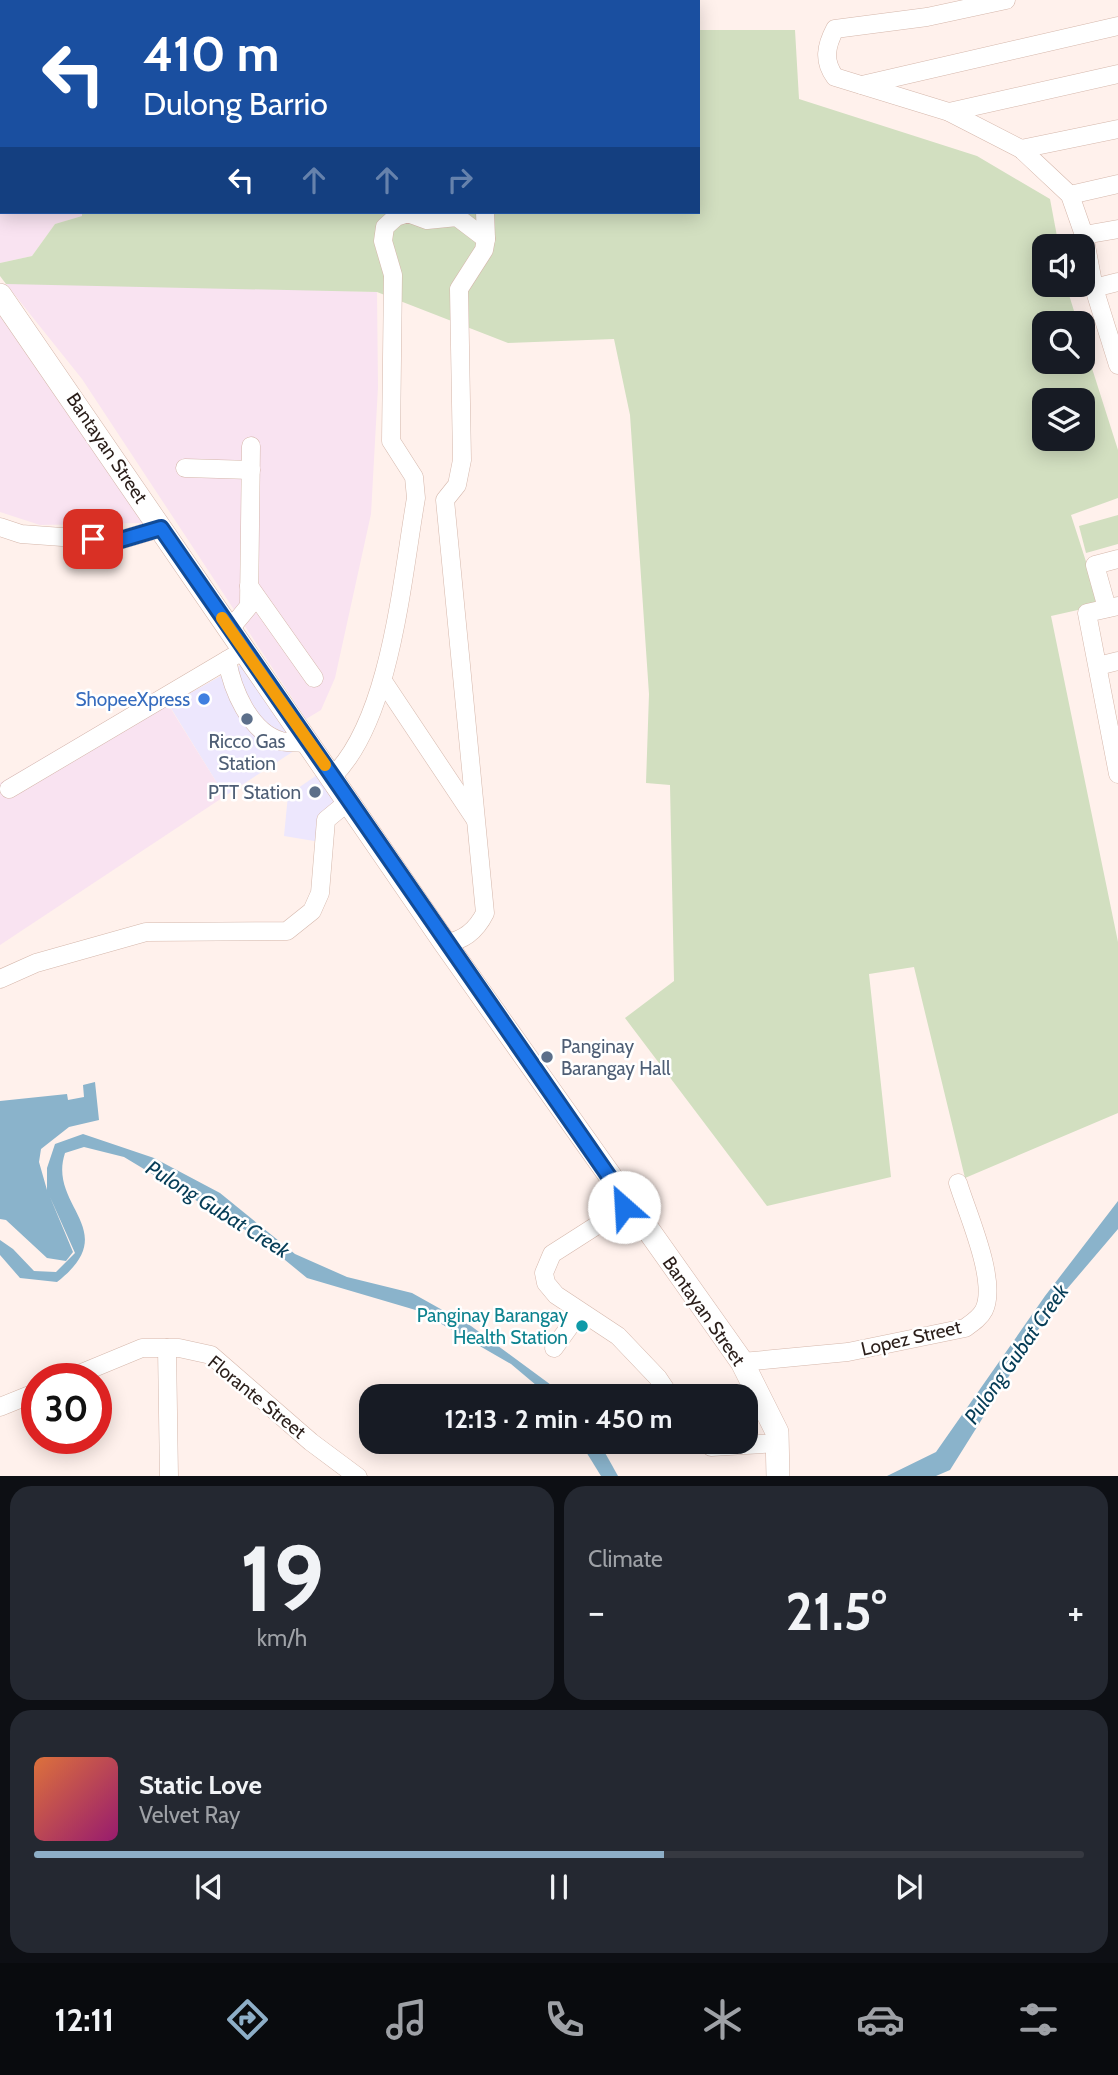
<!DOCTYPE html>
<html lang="en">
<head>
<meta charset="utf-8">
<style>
  body { margin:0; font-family:Cabin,sans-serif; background:#242831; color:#f1f3f6; height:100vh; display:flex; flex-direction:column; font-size:26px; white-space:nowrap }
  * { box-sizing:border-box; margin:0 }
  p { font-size:23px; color:#9ea1a6 }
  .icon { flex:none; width:38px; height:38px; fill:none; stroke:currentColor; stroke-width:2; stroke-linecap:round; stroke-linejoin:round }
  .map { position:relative; height:1476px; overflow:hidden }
  .drawer { display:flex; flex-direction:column; gap:10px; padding:10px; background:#0d0f14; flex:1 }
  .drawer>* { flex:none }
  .banner { position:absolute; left:0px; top:0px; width:700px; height:214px; box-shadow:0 4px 18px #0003; background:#1a4fa0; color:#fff; overflow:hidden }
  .buttons { position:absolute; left:1032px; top:234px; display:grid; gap:14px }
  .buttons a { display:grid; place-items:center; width:63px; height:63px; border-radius:14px; background:#171b24; box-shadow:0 4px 18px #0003; font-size:35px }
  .speed { position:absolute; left:21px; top:1363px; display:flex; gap:14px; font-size:35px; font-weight:700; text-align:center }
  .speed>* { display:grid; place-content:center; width:91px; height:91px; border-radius:50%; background:#171b24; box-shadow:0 4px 18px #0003; line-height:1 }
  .speed .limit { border:10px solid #d22; background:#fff; color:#111 }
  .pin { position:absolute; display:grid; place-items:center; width:60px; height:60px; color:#fff; margin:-30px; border-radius:14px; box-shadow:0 4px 10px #0006 }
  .me { position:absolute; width:77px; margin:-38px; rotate:334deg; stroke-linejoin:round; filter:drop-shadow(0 0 5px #0008) }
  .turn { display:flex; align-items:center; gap:24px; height:147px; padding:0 28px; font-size:32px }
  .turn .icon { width:91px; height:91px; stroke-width:2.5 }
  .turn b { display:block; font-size:49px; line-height:60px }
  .lanes { display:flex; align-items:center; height:66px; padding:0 28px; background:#0003; justify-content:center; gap:35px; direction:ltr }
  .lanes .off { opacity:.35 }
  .big { font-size:52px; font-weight:700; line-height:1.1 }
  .drawer .widget { flex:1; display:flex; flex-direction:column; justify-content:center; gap:10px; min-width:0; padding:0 24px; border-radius:21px; background:#242831 }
  .drawer .dial { align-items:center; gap:0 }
  .dial b { font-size:91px; line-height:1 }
  .song { display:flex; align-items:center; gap:21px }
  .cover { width:84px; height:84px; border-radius:10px; background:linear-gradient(135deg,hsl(20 70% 55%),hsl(320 70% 35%)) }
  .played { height:7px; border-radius:4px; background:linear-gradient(90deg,#8daec7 60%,#363941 60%) }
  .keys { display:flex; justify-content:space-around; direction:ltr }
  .heat { display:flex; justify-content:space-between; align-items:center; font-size:38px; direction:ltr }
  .drawer .tiles { flex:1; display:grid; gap:10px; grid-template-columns:1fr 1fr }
  .widget:last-child { grid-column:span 2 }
  .trip { position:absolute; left:359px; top:1384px; width:399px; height:70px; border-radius:21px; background:#171b24; box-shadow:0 4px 18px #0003; font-weight:700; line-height:70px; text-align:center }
  .tab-bar { display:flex; height:112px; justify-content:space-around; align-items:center; background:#090b0e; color:#9ea1a6 }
  .tab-bar .icon { width:49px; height:49px }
  .tab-bar .selected { color:#8daec7 }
  .tab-bar b { font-size:32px; color:#f1f3f6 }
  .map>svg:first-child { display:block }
  .commercial { fill:#ede7fd }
  .industrial { fill:#f9e3f1 }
  .green { fill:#d2dfc0; fill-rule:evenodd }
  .water { fill:#8ab3cb }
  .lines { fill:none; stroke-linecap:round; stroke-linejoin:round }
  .minor-casing { stroke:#d5b7ab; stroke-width:19 }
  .major-casing { stroke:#d5b7ab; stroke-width:24 }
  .minor { stroke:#fff; stroke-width:18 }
  .major { stroke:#fff; stroke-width:23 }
  .route-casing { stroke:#114b97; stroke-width:18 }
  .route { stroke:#1a73e8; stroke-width:12 }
  .slow { stroke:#f59e0b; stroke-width:12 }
  .shop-dot { fill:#3f7fe0; stroke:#fff; stroke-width:2.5 }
  .service-dot { fill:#5c6f8a; stroke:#fff; stroke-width:2.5 }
  .culture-dot { fill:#0f9aa8; stroke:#fff; stroke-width:2.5 }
  .labels { text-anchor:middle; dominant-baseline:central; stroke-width:5; stroke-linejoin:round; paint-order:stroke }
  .street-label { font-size:19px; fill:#2a1e1a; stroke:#fff }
  .shop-label { font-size:19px; fill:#366cbe; stroke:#fff; text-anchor:end }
  .service-label { font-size:19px; fill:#4e5e75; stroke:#fff }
  .culture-label { font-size:19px; fill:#0d838f; stroke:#fff; text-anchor:end }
  .water-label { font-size:21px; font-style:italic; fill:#063d57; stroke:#fff }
</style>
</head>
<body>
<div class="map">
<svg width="1118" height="1477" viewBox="0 0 1118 1477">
  <rect width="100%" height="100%" fill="#fff1ec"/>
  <!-- commercial -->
  <g class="commercial">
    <path d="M244,663L300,747L225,796L169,705Z"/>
    <path d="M320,773L339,801L320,842L284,836L288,795Z"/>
  </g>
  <!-- industrial -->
  <g class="industrial">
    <path d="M0,56L2,212H82V216L55,224L32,256L0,263Z"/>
    <path d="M75,281L377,292L378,387L371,514L335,678L321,710L306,719L82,379L6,284Z"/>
    <path d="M0,316L143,523L40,525L0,512Z"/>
    <path d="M189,672L198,688L169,706L225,796L0,945V783Z"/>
  </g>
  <!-- green -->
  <g class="green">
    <path d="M698,30H795L799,99L977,156L1050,199L1059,247H1045V285H1066L1078,324H1045V362H1083V340L1118,450V498L1071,515L1100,605L1051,616L1118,942V1113L965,1178L914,967L869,974L891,1177L767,1206L625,1018L674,981L670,785L646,783L649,694L630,415L614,339L508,343L377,292L6,284L0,276V263L32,256L55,224L82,216V212H698ZM1045,401H1083V439H1045Z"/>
    <path d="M1118,515V544L1086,553L1079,526Z"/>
  </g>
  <!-- water -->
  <g class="water">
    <path d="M95,1082L99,1120L69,1127L41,1149L39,1162L47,1190V1168L55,1144L83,1134L154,1158L220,1193L295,1254L347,1277L412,1293L471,1326L566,1396H549L511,1364L419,1311L307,1278L257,1237L124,1157L84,1147L65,1153C47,1207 124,1230 57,1282L20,1278L0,1255V1240L13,1249L34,1271L56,1272L75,1253L50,1197L73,1252L66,1261L47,1258L6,1220L0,1219V1101L67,1094L68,1100L84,1097L83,1085Z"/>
    <path d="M1118,1201V1229L1055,1303L950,1470L936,1476H887L936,1452L1045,1296Z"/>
    <path d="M580,1442H599L618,1476H601Z"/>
  </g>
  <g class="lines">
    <defs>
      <g id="minor">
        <path d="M1006,0L927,17L835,29C826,46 823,61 835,77L949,112L1021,149L1070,195L1084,235L1094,288L1118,365"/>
        <path d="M280,2L281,0"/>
        <path d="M862,85L1118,26"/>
        <path d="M949,112L1118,74"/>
        <path d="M1021,149L1118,129"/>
        <path d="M1070,195L1118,184"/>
        <path d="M485,212L486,239"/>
        <path d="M1084,235L1118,229"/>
        <path d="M1094,288L1118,282"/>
        <path d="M185,468L251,470"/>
        <path d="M0,527L21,534L117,541L161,528"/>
        <path d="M249,586L314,678"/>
        <path d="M1118,606L1087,613L1118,774"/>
        <path d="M1107,608L1095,565L1118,559"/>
        <path d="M230,629L249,606L251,446"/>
        <path d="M227,660C232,688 249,732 281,741C289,743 300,742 309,743"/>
        <path d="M1098,666L1118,661"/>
        <path d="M383,681L475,819"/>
        <path d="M333,776C391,719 402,578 416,498L414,477L391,441L393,275L383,241L385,227L396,217L408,213L427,220L457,217L486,239L484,250L459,289L462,460L457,485L445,500L485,913C477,929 464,941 445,943"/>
        <path d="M9,789L244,650"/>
        <path d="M0,979L36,963L146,932L287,931L312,911L320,893L326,820L349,801"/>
        <path d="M613,1215L552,1254L544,1273L546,1283L556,1295L618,1336L658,1378L670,1396"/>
        <path d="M167,1348L169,1477"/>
        <path d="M554,1348L580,1312"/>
        <path d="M742,1362L848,1352L965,1328C972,1323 980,1318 984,1310C998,1281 967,1213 958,1183"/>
        <path d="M67,1379L142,1348H179L211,1355L311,1442L358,1477"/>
        <path d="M0,1407L37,1392"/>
        <path d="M706,1442L711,1447L779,1443"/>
      </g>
      <path id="major" d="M0,295L445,943L742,1362L777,1432L778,1477"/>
    </defs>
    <!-- minor casing -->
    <use href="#minor" class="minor-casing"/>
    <!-- major casing -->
    <use href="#major" class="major-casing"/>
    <!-- minor -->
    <use href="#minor" class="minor"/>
    <!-- major -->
    <use href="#major" class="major"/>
  </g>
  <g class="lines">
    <defs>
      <path id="route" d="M93,539L117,541L161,528L628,1204L624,1207"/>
    </defs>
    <!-- route casing -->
    <use href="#route" class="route-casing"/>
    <!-- route -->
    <use href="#route" class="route"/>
    <!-- slow -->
    <path class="slow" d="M222,618L325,765"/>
  </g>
  <!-- markers -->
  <circle class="shop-dot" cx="204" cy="699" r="7"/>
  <g class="service-dot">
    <circle cx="247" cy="719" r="7"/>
    <circle cx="315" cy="792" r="7"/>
    <circle cx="547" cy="1057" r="7"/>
  </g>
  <circle class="culture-dot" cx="582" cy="1326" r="7"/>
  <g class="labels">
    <!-- street labels -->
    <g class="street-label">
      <text transform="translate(107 448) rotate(56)">Bantayan Street</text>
      <text transform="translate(704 1311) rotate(55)">Bantayan Street</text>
      <text transform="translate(911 1338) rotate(-13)">Lopez Street</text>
      <text transform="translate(257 1397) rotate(39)">Florante Street</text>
    </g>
    <!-- shop labels -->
    <g class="shop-label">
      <text x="190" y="699">ShopeeXpress</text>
    </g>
    <!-- service labels -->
    <g class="service-label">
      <text x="247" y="741">Ricco Gas<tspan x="247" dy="22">Station</tspan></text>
      <text x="301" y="792" text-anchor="end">PTT Station</text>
      <text x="561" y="1046" text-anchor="start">Panginay<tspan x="561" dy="22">Barangay Hall</tspan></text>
    </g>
    <!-- culture labels -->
    <g class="culture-label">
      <text x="568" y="1315">Panginay Barangay<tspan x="568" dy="22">Health Station</tspan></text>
    </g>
    <!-- water labels -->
    <g class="water-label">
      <text transform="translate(218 1209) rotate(32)">Pulong Gubat Creek</text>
      <text transform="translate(1016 1354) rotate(-55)">Pulong Gubat Creek</text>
    </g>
  </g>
</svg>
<div class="buttons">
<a><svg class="icon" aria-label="sound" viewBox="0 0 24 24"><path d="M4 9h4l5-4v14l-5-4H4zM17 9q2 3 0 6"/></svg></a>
<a><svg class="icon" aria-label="search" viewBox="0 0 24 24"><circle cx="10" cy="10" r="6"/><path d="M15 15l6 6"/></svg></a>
<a><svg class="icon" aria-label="layers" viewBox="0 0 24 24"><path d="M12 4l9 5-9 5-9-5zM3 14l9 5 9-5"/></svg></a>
</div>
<div class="speed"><div class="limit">30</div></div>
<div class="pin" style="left:93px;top:539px;background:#d93025"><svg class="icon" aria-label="arrive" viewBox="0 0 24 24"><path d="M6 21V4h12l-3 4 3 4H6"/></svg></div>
<svg class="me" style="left:624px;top:1207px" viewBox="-20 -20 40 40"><circle r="19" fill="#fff"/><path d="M0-13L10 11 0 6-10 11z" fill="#1a73e8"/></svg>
<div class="trip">12:13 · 2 min · 450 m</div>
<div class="banner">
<div class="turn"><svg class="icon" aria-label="left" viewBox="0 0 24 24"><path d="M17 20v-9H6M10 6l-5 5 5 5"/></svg><div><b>410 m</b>Dulong Barrio</div></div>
<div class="lanes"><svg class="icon" aria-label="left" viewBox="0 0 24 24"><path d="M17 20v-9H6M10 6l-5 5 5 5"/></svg><svg class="icon off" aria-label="ahead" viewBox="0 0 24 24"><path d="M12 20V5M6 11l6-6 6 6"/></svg><svg class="icon off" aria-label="ahead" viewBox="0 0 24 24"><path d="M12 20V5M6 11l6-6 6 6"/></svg><svg class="icon off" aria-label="right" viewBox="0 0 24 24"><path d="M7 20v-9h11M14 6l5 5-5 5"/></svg></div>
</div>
</div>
<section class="drawer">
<div class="tiles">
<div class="widget dial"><b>19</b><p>km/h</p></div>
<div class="widget"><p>Climate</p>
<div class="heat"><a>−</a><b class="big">21.5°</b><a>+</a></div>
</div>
<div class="widget">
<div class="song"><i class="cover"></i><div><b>Static Love</b><p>Velvet Ray</p></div></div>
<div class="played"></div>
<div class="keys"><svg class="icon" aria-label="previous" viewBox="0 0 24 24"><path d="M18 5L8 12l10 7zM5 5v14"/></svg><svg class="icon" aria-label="pause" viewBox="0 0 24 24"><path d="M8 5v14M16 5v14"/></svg><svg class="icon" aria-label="next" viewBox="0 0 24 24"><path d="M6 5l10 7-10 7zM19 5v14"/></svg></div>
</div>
</div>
</section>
<nav class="tab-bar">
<b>12:11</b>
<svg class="icon selected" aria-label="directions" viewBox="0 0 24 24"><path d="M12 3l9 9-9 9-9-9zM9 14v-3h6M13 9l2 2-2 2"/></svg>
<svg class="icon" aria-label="music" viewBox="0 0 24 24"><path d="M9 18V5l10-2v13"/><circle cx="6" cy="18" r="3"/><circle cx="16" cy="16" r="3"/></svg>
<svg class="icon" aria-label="phone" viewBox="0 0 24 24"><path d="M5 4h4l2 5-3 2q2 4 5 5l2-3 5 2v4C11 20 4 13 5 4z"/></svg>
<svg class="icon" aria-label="climate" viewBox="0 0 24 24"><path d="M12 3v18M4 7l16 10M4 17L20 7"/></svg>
<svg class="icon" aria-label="car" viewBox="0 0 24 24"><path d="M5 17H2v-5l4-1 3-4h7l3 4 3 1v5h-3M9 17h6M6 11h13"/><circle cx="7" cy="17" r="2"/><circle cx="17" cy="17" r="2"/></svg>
<svg class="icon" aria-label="filters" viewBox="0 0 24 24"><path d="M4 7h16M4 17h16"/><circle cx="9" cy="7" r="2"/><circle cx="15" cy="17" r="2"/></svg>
</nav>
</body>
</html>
